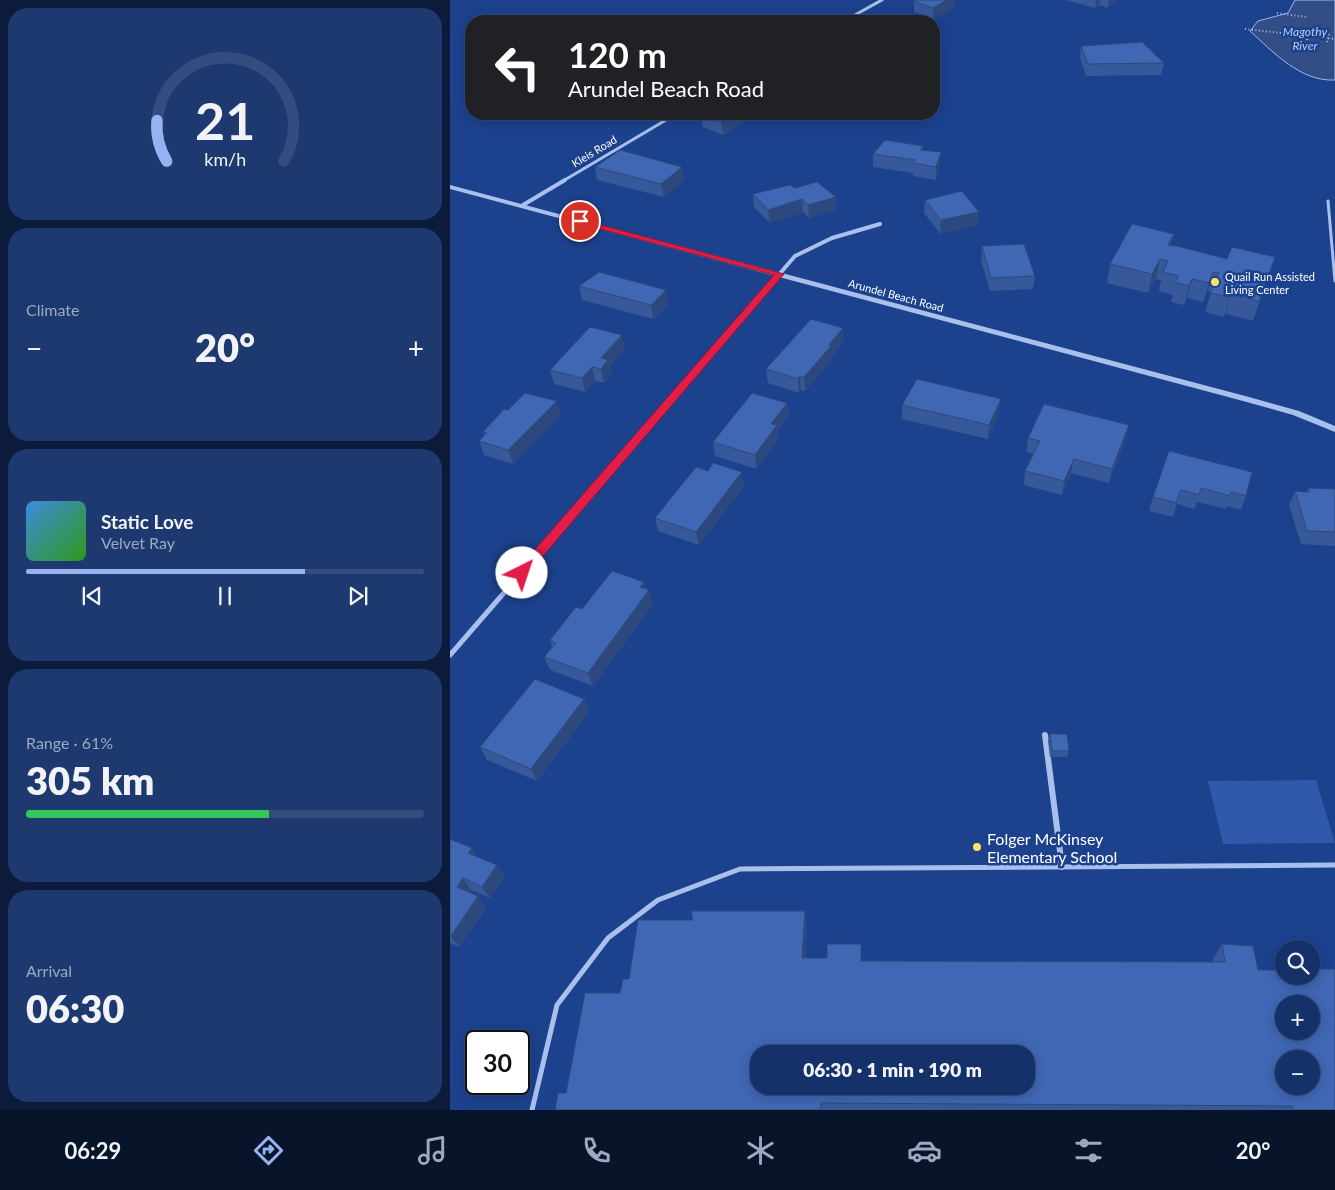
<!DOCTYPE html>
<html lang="en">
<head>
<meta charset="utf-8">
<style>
  body { margin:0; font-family:Lato,sans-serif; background:#1e3970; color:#f1f3f6; height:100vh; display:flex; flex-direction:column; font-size:19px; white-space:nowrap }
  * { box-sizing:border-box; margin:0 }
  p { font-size:16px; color:#9da9c1 }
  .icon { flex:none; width:28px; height:28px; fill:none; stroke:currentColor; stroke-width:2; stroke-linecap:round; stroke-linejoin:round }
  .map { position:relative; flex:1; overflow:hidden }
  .drawer { display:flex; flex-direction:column; gap:8px; padding:8px; background:#0c1b3a; width:450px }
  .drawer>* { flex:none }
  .guide { position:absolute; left:15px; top:15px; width:475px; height:105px; border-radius:20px; box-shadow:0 2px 12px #0003,0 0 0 1px #344c7e; background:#202124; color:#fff; overflow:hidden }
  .tools { position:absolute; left:825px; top:940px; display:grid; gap:10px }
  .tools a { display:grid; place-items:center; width:45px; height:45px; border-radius:50%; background:#15316a; box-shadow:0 2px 12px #0003,0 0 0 1px #344c7e; font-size:25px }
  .speed { position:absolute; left:15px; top:1030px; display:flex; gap:10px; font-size:25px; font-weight:700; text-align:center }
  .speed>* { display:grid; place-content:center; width:65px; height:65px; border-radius:50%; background:#15316a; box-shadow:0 2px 12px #0003,0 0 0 1px #344c7e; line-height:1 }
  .speed .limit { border:2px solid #111; border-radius:8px; background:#fff; color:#111 }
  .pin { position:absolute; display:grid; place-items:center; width:42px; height:42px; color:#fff; margin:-21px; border:2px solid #fff; border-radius:50%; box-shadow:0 1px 5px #0007 }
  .me { position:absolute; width:55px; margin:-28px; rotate:41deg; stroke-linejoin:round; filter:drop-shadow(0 0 4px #0008) }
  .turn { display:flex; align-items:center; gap:18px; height:105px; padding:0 20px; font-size:22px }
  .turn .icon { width:65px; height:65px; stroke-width:2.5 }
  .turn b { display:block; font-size:35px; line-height:42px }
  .big { font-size:38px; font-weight:800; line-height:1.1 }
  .drawer .card { flex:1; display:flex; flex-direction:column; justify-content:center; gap:8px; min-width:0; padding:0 18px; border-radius:20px; background:#1e3970 }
  .drawer .dial { align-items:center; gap:0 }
  .dial svg { height:130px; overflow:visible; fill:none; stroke:#344c7e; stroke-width:7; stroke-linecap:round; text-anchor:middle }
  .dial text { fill:#f1f3f6; stroke:none }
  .song { display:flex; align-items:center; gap:15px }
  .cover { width:60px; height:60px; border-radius:8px; background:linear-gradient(135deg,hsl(210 70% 55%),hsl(110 70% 35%)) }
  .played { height:5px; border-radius:2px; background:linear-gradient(90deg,#95b2f1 70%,#344c7e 70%) }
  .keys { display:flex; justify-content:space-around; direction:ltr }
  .heat { display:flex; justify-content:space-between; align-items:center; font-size:28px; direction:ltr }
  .charge { height:8px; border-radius:4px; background:linear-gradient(90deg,#34c759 61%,#344c7e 0) }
  .trip { position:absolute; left:300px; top:1045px; width:285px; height:50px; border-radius:20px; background:#15316a; box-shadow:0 2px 12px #0003,0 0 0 1px #344c7e; font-weight:800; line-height:50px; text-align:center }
  .tab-bar { display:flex; height:80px; justify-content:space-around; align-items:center; background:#08142a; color:#9da9c1 }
  .tab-bar .icon { width:35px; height:35px }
  .tab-bar .current { color:#95b2f1 }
  .tab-bar b { font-size:22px; color:#f1f3f6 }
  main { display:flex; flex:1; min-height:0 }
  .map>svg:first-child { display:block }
  .green { fill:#2f59ab }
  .water { fill:#334e86; stroke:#9cb9ef }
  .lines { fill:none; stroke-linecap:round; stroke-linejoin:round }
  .path { stroke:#a9c0ed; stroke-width:2; stroke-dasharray:1 2.5; stroke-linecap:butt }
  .service-far1 { stroke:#a9c0ed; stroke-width:3 }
  .service { stroke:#a9c0ed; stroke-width:5 }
  .minor-far3 { stroke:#a9c0ed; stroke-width:3 }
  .minor-far2 { stroke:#a9c0ed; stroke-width:4 }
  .minor-far1 { stroke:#a9c0ed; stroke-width:5 }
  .minor { stroke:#a9c0ed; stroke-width:6 }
  .tertiary { fill:#a9c0ed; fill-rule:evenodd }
  .wall { fill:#37599a }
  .shaded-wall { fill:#2d487d }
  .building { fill:#4067b3; stroke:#2d487d; fill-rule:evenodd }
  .route { fill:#e11d48; stroke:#92132f }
  .poi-dot { fill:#fde367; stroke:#1c418d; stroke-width:2 }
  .labels { text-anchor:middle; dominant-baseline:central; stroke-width:5; stroke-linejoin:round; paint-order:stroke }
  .far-street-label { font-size:11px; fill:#fff; stroke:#1c418d }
  .far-poi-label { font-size:11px; fill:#fff; stroke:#1c418d; text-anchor:start }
  .far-water-label { font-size:12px; font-style:italic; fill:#b5cbf4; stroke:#1c418d }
  .near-poi-label { font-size:16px; fill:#fff; stroke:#1c418d; text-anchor:start }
</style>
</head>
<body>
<main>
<section class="drawer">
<div class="card dial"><svg viewBox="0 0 100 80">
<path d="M14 69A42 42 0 1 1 86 69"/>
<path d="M14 69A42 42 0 0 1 8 44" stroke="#95b2f1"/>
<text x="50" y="56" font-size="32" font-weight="700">21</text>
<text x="50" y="72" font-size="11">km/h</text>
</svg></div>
<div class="card"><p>Climate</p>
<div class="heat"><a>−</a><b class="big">20°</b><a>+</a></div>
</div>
<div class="card">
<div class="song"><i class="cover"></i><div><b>Static Love</b><p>Velvet Ray</p></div></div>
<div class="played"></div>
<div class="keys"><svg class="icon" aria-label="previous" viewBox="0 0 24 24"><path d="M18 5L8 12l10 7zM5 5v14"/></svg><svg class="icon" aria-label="pause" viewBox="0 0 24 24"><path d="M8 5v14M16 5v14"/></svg><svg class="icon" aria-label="next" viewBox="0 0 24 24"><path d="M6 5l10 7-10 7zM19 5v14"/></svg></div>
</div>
<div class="card"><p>Range · 61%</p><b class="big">305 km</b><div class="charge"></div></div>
<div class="card"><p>Arrival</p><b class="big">06:30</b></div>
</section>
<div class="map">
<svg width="885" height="1110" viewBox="0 0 885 1110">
  <rect width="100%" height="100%" fill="#1c418d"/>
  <!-- green -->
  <path class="green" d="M866,780L885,843L773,844L758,781Z"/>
  <!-- water -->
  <path class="water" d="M845,0H885V80C851,82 823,52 800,31L808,21L838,13Z"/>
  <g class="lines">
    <!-- path -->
    <g class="path">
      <path d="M827,13L856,17"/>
      <path d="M795,29L885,39"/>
      <path d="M839,38L841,30"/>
      <path d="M857,40L858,31"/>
      <path d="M877,42L879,33"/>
    </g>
    <!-- service-far1 -->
    <path class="service-far1" d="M878,201L885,281"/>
    <!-- service -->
    <path class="service" d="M82,1110L107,1005L158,938L208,900L290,869L885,865"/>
    <!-- minor-far3 -->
    <g class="minor-far3">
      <path d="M394,21L432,0"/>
      <path d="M113,181L226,114"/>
    </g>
    <!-- minor-far2 -->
    <g class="minor-far2">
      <path d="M73,205L115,180"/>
      <path d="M208,415L345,256L382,238L430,224"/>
    </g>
    <!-- minor-far1 -->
    <path class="minor-far1" d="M0,655L209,414"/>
    <!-- minor -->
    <path class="minor" d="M595,735L612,867"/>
    <!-- tertiary -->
    <path class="tertiary" d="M0,185L799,397L849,411L885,426V432L843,415L793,401L0,189Z"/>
  </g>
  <!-- wall -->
  <g class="wall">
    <path d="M466,0H504V8L483,19L464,12V1Z"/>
    <path d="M615,0H667L658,8L649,5L645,8Z"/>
    <path d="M631,46L714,63L711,75L636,76L630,58Z"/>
    <path d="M253,114H304V116L273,135L253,127L251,115Z"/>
    <path d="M473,146V151L490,165L486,180L463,176V173L423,167V154Z"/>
    <path d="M145,167H232L234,180L214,197L147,180Z"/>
    <path d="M345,188L386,210L359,218L353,212L320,223L304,207L303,194Z"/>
    <path d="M475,200L528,225L490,234L474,213Z"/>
    <path d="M724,234L721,246L777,259L825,257L819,276L803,321L776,314L774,317L755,312L761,292L758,291L753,302L737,298L734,305L721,302L723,295L709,291L711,280L706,279L698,293L657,283L660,264Z"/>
    <path d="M532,246L585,276L583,289L540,291L531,260Z"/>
    <path d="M129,286L216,290L218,304L203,319L132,300Z"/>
    <path d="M394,342L382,356V360L355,391L351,390L349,393L318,383L316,369Z"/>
    <path d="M175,348L160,366L162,374L154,383L145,381L135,392L104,384L100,370Z"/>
    <path d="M337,403L339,416L328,431L329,439L306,469L265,456L263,442Z"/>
    <path d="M452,405L549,412L538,439L452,419Z"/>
    <path d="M58,410L111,415L63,464L34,455L29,441L34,435L33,432Z"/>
    <path d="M578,438L676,439L659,483L621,473L612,495L574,485L575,471L584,454L576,452Z"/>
    <path d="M719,451L796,496L791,510L777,506L776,509L747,502L744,509L727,504L723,517L699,511L703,497Z"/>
    <path d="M258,471L294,486L249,545L208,531L205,518Z"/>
    <path d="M858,488L885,489V546L851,544L839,505L845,491L857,492Z"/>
    <path d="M195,589L199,590L203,604L143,686L100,670L94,657L102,647L100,640L132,609Z"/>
    <path d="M134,699L139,712L87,781L37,760L30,747Z"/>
    <path d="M600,734L619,751L617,757H600L598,741Z"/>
    <path d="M0,839L27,856L55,877L40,898L21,890L19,893L28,896L36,908L9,947L0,943Z"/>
    <path d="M355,911L357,927L355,958L412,961L763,962V959L772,944L808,970L885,1110H105L116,1093L170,993L179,979L243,920Z"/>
  </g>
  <!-- shaded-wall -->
  <g class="shaded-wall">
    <path d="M497,0H504V8L483,19V8Z"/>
    <path d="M646,0H650L649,5L645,8Z"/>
    <path d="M659,0H667L658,8Z"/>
    <path d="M285,114H304V116L273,135L271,122Z"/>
    <path d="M491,152L490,165L486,180V167Z"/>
    <path d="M232,167L234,180L214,197L211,184Z"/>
    <path d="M386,197V210L359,218L358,205Z"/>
    <path d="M352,199L353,212L320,223L318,210Z"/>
    <path d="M529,212L528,225L490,234L491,220Z"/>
    <path d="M724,234L719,253L718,245Z"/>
    <path d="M825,257L819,276L803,321L809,301Z"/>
    <path d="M710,259L706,279L698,293L702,274Z"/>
    <path d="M763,272L758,291L753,302L759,283Z"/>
    <path d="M742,279L737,298L734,305L739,286Z"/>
    <path d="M216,290L218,304L203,319L201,305Z"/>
    <path d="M781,294L776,314L774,317L780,297Z"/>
    <path d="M393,328L394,342L382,356V360L355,391L354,377L379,345Z"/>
    <path d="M172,335L175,348L160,366L162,374L154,383L151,369V358Z"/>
    <path d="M142,367L145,381L135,392L132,378Z"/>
    <path d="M350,376L351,390L349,393L348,379Z"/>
    <path d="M551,399L549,412L538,439L539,425Z"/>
    <path d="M107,401L111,415L63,464L58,450Z"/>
    <path d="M337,403L339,416L328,431L329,439L306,469L305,455L321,424Z"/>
    <path d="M679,425L676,439L659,483L662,469Z"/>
    <path d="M624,459L621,473L612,495L614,481Z"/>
    <path d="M292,472L294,486L249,545L246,532Z"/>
    <path d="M194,582L197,594L199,590L203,604L143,686L138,673L190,587Z"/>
    <path d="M134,699L139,712L87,781L81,769Z"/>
    <path d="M22,848L29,860L18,853Z"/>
    <path d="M47,865L55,877L40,898L32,887Z"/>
    <path d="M13,878L21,890L15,899L7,887Z"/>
    <path d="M28,896L36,908L9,947L1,936Z"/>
    <path d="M355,911L357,927L355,973L352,958Z"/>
  </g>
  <!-- building -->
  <g class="building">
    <path d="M466,0H497L483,8L464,1Z"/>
    <path d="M692,42L714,63L638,64L631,46Z"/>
    <path d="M253,114H285L271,122L251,115Z"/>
    <path d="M435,140L473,146L470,150L491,152L486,167L463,163L465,160L423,154Z"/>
    <path d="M170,150L232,167L211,184L145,167Z"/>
    <path d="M367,182L386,197L358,205L352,199L318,210L303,194L340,185L345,188Z"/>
    <path d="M512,191L529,212L491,220L475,200Z"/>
    <path d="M682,224L724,234L718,245L727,246L777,259L782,247L825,257L809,301L781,294L780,297L760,293L769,273L763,272L759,283L742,279L739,286L725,282L729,276L713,272L718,261L710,259L702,274L660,264Z"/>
    <path d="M574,244L585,276L541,278L532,246Z"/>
    <path d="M149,272L216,290L201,305L129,286Z"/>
    <path d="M361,319L393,328L379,345L381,346L354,377L350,376L348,379L316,369Z"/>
    <path d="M140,327L172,335L151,358L158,360L151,369L142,367L132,378L100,370Z"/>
    <path d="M467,379L551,399L539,425L452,405Z"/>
    <path d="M75,393L107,401L58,450L29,441L37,433L33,432L54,409L58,410Z"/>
    <path d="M302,393L337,403L321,424L327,425L305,455L263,442Z"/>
    <path d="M594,404L679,425L662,469L624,459L614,481L575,471L590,441L578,438Z"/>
    <path d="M719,451L802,472L796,496L781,492L780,496L751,488L749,495L731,490L726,503L703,497Z"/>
    <path d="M263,463L292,472L246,532L205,518L246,467L258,471Z"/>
    <path d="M858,488L885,489V532L857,531L845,491L859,492Z"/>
    <path d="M162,571L194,582L190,587L199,590L138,673L94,657L106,643L100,640L126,607L132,609Z"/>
    <path d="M85,679L134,699L81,769L30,747Z"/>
    <path d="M600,734H617L619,751H602Z"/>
    <path d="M0,839L22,848L18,853L47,865L32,887L13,878L7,887L28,896L1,936H0Z"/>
    <path d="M241,911H355L352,958H377V944H411V961L775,962L772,944L803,946L808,970H834V976H861V969H885V1110H843L842,1106L371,1103L370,1110H105L108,1093H116L135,993H170L173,979H179L188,920H243ZM834,1004H861V1031H834ZM309,1054H576V1086H309ZM834,1059H861V1086H834Z"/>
  </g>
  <!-- route -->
  <path class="route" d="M128,219L334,274L76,576L72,577L66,573L67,570L324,275L128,223Z"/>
  <!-- markers -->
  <g class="poi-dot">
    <circle cx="765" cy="282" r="5"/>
    <circle cx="527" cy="847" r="5"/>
  </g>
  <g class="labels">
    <!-- far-street labels -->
    <g class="far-street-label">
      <text transform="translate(144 151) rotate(-31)">Kleis Road</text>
      <text transform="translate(446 295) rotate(15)">Arundel Beach Road</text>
    </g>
    <!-- far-poi labels -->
    <g class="far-poi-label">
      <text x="775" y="276">Quail Run Assisted<tspan x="775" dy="13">Living Center</tspan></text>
    </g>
    <!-- far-water labels -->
    <g class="far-water-label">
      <text x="855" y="31">Magothy<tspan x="855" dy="14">River</tspan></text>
    </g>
    <!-- near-poi labels -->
    <g class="near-poi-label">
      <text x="537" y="838">Folger McKinsey<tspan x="537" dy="18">Elementary School</tspan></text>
    </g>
  </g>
</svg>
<div class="tools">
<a><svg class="icon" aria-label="search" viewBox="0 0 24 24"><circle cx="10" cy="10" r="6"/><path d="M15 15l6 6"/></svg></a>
<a>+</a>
<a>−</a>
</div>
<div class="speed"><div class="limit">30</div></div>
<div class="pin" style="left:130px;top:221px;background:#d93025"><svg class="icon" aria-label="arrive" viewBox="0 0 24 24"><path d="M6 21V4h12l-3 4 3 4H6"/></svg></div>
<svg class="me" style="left:72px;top:573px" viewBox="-20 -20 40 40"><circle r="19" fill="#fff"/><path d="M0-13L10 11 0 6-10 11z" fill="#e11d48"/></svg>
<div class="trip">06:30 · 1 min · 190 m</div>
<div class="guide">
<div class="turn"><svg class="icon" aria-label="left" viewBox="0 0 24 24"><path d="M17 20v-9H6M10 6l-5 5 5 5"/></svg><div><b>120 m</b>Arundel Beach Road</div></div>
</div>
</div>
</main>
<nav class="tab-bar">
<b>06:29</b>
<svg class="icon current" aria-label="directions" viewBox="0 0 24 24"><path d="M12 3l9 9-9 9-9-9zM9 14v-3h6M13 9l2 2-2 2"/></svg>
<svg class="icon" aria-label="music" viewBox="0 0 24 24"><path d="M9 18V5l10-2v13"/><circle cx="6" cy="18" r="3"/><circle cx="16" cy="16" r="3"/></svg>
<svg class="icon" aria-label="phone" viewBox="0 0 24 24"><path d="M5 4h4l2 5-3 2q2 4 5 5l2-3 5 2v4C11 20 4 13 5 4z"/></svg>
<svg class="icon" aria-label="climate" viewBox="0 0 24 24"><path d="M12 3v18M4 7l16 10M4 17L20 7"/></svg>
<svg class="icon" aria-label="car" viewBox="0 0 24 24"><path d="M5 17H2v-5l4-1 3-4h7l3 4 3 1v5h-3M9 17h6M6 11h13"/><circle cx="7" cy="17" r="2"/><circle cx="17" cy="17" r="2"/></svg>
<svg class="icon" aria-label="filters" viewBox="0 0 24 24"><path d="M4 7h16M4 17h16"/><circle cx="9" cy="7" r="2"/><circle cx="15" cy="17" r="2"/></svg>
<b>20°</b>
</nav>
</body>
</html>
